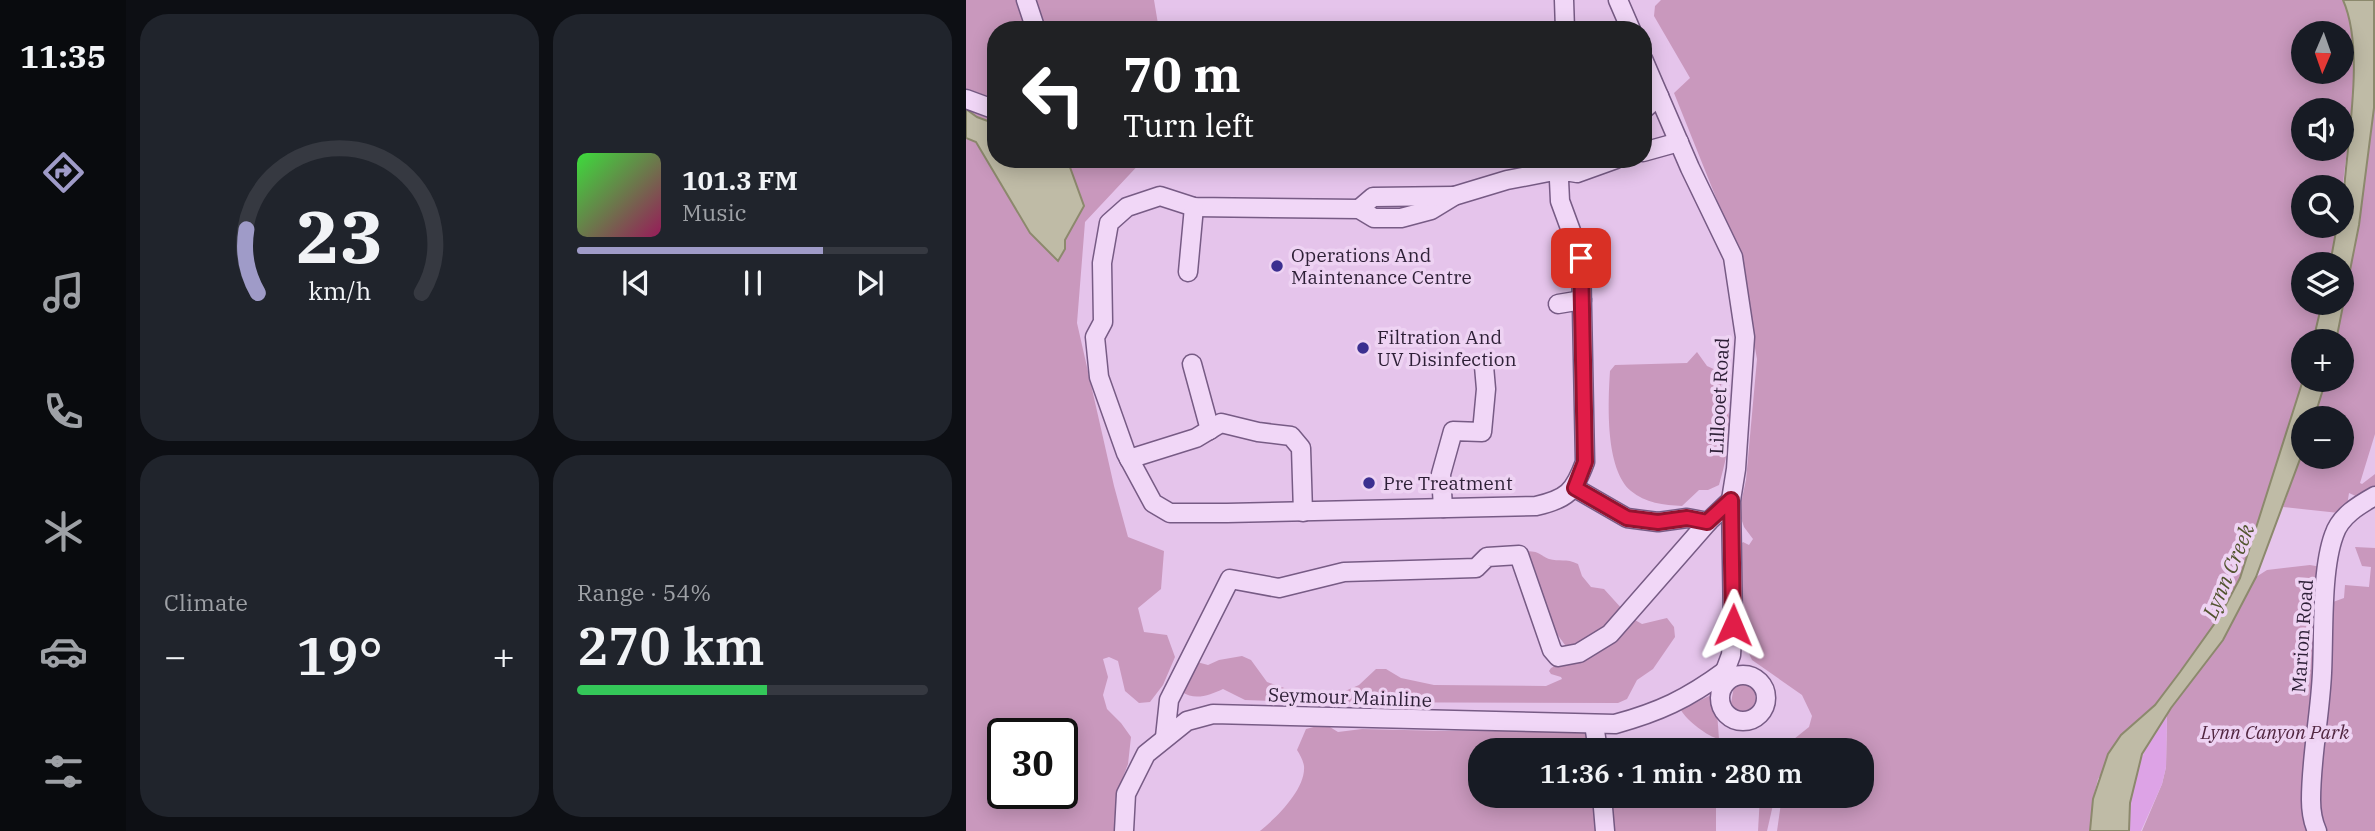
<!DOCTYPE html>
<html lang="en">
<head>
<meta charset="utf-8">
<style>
  body { margin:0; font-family:"IBM Plex Serif",serif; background:#20242c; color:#f1f3f6; height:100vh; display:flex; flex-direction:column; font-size:26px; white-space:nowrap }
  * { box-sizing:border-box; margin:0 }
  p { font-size:23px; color:#9ea1a6 }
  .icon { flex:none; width:38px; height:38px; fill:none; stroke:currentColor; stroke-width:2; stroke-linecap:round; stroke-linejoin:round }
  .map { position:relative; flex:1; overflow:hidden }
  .panel { display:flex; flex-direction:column; gap:14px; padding:14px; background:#0d0f14; width:840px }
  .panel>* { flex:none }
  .top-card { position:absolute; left:21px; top:21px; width:665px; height:147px; border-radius:28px; box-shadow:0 4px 18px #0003; background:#202124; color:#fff; overflow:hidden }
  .needle { width:46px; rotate:182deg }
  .tools { position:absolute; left:1325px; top:21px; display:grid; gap:14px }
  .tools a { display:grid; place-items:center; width:63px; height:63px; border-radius:50%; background:#171b24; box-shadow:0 4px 18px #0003; font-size:35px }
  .speed { position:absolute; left:21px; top:718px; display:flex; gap:14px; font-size:35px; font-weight:700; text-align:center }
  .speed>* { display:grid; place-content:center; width:91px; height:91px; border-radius:50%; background:#171b24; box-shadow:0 4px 18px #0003; line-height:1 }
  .speed .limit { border:4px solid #111; border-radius:10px; background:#fff; color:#111 }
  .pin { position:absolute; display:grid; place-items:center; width:60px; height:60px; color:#fff; margin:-30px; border-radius:14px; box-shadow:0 4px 10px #0006 }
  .me { position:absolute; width:77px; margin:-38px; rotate:1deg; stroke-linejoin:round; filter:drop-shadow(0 0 5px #0008) }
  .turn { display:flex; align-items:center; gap:24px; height:147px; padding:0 21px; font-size:32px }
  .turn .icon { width:91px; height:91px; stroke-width:2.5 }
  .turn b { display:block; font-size:49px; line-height:60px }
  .big { font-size:52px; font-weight:600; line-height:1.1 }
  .panel .card { flex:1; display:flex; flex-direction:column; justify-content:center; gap:10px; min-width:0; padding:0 24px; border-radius:28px; background:#20242c }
  .panel .dial { align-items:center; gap:0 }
  .dial svg { height:182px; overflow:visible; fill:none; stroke:#363941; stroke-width:7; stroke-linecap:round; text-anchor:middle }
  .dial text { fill:#f1f3f6; stroke:none }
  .song { display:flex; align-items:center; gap:21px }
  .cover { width:84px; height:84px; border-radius:10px; background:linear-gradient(135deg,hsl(120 70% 55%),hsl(330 70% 35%)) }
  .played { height:7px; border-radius:4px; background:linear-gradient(90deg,#9f9bc8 70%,#363941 70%) }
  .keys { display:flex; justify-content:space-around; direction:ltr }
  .heat { display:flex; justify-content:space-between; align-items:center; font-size:38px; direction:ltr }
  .charge { height:10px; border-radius:5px; background:linear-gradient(90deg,#34c759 54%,#363941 0) }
  .panel .tiles { flex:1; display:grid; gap:14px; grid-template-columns:repeat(2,1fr) }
  .trip { position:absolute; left:502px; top:738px; width:406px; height:70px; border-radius:28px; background:#171b24; box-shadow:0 4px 18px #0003; font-weight:600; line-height:70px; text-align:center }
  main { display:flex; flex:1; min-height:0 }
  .dock { display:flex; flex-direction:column; width:126px; justify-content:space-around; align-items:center; background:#090b0e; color:#9ea1a6 }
  .dock .icon { width:49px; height:49px }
  .dock .current { color:#9f9bc8 }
  .dock b { font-size:32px; color:#f1f3f6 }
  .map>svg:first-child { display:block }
  .green { fill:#c998bd; fill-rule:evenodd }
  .sand { fill:#dda3e6 }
  .water { fill:#bfbba6; stroke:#8c896d; stroke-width:2 }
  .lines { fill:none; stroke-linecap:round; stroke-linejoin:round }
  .minor-casing { stroke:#775b85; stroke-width:21 }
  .minor { stroke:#f1d7f7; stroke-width:18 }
  .route-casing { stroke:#92132f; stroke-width:18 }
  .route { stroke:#e11d48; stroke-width:12 }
  .poi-dot { fill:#3b2f90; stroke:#eed3f3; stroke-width:2.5 }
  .labels { text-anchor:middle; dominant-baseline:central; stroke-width:7; stroke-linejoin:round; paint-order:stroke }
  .poi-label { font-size:19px; fill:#2d1f36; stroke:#eed3f3; text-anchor:start }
  .street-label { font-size:19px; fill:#2d1f36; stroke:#eed3f3 }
  .park-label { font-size:19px; font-style:italic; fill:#512640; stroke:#eed3f3 }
  .water-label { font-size:21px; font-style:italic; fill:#52542f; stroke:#eed3f3 }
</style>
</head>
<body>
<main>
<nav class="dock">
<b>11:35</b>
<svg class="icon current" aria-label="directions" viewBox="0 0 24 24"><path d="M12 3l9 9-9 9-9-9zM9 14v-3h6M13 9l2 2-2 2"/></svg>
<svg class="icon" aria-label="music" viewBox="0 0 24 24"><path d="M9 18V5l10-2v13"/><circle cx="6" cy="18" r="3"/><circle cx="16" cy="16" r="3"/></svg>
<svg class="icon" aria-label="phone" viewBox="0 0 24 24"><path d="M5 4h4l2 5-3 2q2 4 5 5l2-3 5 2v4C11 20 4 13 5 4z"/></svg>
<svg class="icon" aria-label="climate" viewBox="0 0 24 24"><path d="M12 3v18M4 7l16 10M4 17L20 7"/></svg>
<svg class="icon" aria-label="car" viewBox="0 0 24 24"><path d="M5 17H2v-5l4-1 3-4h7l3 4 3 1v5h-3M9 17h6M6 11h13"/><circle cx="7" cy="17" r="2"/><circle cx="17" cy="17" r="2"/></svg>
<svg class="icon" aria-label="filters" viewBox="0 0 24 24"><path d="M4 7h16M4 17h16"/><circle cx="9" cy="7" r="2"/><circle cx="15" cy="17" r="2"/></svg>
</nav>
<section class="panel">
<div class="tiles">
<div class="card dial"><svg viewBox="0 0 100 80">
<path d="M14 69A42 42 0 1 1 86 69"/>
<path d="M14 69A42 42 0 0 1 9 41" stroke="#9f9bc8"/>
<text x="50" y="56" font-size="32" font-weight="700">23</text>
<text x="50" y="72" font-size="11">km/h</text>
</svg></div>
<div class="card">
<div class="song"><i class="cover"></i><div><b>101.3 FM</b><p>Music</p></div></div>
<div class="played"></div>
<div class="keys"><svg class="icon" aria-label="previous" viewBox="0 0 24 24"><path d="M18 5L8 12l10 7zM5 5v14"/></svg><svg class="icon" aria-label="pause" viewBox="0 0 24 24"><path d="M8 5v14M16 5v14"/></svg><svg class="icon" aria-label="next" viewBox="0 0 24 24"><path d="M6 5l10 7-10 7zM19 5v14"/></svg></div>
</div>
<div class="card"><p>Climate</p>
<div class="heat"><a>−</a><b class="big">19°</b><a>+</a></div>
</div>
<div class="card"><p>Range · 54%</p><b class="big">270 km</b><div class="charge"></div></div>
</div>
</section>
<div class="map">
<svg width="1409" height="831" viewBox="0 0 1409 831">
  <rect width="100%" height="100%" fill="#e5c4eb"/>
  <!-- green -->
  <g class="green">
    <path d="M0,0H188L193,30H30V159H178L119,222L111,323L148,486L162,537L198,551L195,589L172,608L178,632L201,635L209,657L197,685L184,702L173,703L159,691L152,661L143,657L137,659L142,677L137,695L141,709L155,723L165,737L162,764L151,793V831H0ZM37,733H96V793H37Z"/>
    <path d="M695,0H1377C1400,51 1381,139 1376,194V187H1337V226H1371L1364,264H1337V303H1356L1347,341H1337V380L1274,578L1254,616L1214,672L1189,705L1174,717L1132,779L1127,799L1124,831H811L816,796H896V751H822L823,743L843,727L846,716L836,695L786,660L778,643L771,624L772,547L777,542L783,545L787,539L778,527L773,512L780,480L791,359L771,250L708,93L724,78L688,16L689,6ZM1337,33H1376V72H1337ZM1337,110H1376V149H1337Z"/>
    <path d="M1409,90V434L1394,483L1396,484L1409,474V490L1394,498L1383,493L1381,506L1373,513L1317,507L1337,451V457H1376V418H1348L1360,380H1376V341H1370L1393,225Z"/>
    <path d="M731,352L741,366L752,371L756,382L753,393C773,412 760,461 753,485L742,490H733L716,506C698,505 679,503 665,491C639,469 642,403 644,371L649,365L721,363Z"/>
    <path d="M1389,547L1409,548V831H1176L1196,784L1200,767L1201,714L1257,640L1290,577L1301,570L1344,565L1355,567L1367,602L1378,598L1379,585L1403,587L1405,567L1396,566Z"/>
    <path d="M561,551C576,552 573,555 583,559C593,562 600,558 612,564L616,576L625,587L638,589L657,610L625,639L602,649L582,622Z"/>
    <path d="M701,618L708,627L709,637L687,669L671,680L661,699L652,703L332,702L279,700L257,689C244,695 229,701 216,692L231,662L242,665L253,660L276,656L285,660L301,682L327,691L377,692L393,685L410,669H420L435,678L468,685L580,686L596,679L595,677L585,674L583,671L585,668L656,632L669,620L676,624Z"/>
    <path d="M775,681H780L788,688L791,706L784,715C775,717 769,716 764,709L768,686Z"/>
    <path d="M745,695L751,712L753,739C742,737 720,720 715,710Z"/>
    <path d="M560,719L622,732V751H514V796H750V831H294C310,818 340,789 338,766C337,760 334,755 331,750L340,729L359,724L372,732L396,729L479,731L518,730Z"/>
    <path d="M794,796H809L801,831H792Z"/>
  </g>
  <!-- sand -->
  <path class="sand" d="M1201,714L1200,767L1196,784L1175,831H1163C1161,787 1175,749 1201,714Z"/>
  <!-- water -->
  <g class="water">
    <path d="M1377,0H1408V108L1393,225L1370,341H1347L1356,303H1376V264H1364L1371,226H1376C1376,161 1402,56 1377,0Z"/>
    <path d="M0,109L11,117L30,124V159H101L118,206L99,240V249L92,261L64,233L10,142L0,138Z"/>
    <path d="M1337,380H1360L1348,418H1337V451L1290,577L1257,640L1205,708L1176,754L1164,803L1163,831H1124L1127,799L1142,754L1155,735L1189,705L1214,672L1254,616L1274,578Z"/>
  </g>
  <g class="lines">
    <defs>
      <g id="minor">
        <path d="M60,0L70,30"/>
        <path d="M598,0L599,30"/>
        <path d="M652,0L665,30"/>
        <path d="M677,59L724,168L767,257L779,337L770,469L765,500L767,625L765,655L759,671"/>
        <path d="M0,99L30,110"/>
        <path d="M677,110L693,96"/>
        <path d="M677,152L713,142"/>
        <path d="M592,159L594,201L615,258L619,462C608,492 601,499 570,506L261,513H204L187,503L160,453L133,377L129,337L137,322L136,263L143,223L161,207L194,196L228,207L393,209L408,218H435L465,210L488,196L541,180L593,170L611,173L650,159"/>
        <path d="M393,209L407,197L488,196"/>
        <path d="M222,272L228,207"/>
        <path d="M592,304L616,300"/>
        <path d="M226,364L244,430"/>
        <path d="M163,459L230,438L255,423L292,432L325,436L335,448L337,512"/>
        <path d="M609,488L661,518L692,522L721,518L742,522"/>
        <path d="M477,508L475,474L487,431L516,432L520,389L518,366"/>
        <circle cx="777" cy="698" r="23"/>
        <path d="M628,724L632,751"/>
        <path d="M199,737L203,700L264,579L313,588L378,572L510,568L521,557L553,555L586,650L592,657L613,653L644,634L742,522L765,500"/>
        <path d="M636,796L639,831"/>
        <path d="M158,831L160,794L180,754L221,721L247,714L649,724C693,712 721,699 759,671"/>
        <path d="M1351,831C1347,822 1345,811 1345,800C1345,757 1354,716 1356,673C1358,634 1355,570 1368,535C1374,516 1393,505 1409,496"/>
      </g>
    </defs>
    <!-- minor casing -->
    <use href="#minor" class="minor-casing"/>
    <!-- minor -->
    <use href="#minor" class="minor"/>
  </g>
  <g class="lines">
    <defs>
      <path id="route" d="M615,258L619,462L609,488L661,518L692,522L721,518L741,522L765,500L767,625"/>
    </defs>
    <!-- route casing -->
    <use href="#route" class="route-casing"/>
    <!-- route -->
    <use href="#route" class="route"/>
  </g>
  <!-- markers -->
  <g class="poi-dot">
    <circle cx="311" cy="266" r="7"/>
    <circle cx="397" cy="348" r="7"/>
    <circle cx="403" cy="483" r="7"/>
  </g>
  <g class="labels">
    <!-- poi labels -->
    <g class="poi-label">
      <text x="325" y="255">Operations And<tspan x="325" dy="22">Maintenance Centre</tspan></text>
      <text x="411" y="337">Filtration And<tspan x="411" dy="22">UV Disinfection</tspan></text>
      <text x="417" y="483">Pre Treatment</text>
    </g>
    <!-- street labels -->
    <g class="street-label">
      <text transform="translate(753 396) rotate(-87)">Lillooet Road</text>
      <text transform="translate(1336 636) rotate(-86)">Marion Road</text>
      <text transform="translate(384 697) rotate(2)">Seymour Mainline</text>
    </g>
    <!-- park labels -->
    <g class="park-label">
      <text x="1309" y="732">Lynn Canyon Park</text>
    </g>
    <!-- water labels -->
    <g class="water-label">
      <text transform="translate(1262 571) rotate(-67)">Lynn Creek</text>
    </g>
  </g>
</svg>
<div class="tools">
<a><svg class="needle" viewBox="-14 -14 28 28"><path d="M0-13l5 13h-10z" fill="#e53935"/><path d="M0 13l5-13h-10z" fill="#9ea1a6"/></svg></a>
<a><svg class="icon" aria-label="sound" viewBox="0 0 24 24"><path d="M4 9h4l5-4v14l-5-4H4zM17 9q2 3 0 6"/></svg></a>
<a><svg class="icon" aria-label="search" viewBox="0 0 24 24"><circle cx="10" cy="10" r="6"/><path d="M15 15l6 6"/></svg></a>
<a><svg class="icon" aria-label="layers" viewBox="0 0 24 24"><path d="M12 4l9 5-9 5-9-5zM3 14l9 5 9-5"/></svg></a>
<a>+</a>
<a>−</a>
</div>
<div class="speed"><div class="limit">30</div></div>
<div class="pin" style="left:615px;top:258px;background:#d93025"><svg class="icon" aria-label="arrive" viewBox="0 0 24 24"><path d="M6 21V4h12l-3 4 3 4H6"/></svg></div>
<svg class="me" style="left:767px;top:625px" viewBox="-20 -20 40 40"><path d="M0-17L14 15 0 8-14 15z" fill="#e11d48" stroke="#fff" stroke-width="4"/></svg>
<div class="trip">11:36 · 1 min · 280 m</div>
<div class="top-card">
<div class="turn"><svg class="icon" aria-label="left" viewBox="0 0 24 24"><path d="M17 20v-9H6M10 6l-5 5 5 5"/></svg><div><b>70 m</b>Turn left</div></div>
</div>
</div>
</main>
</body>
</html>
